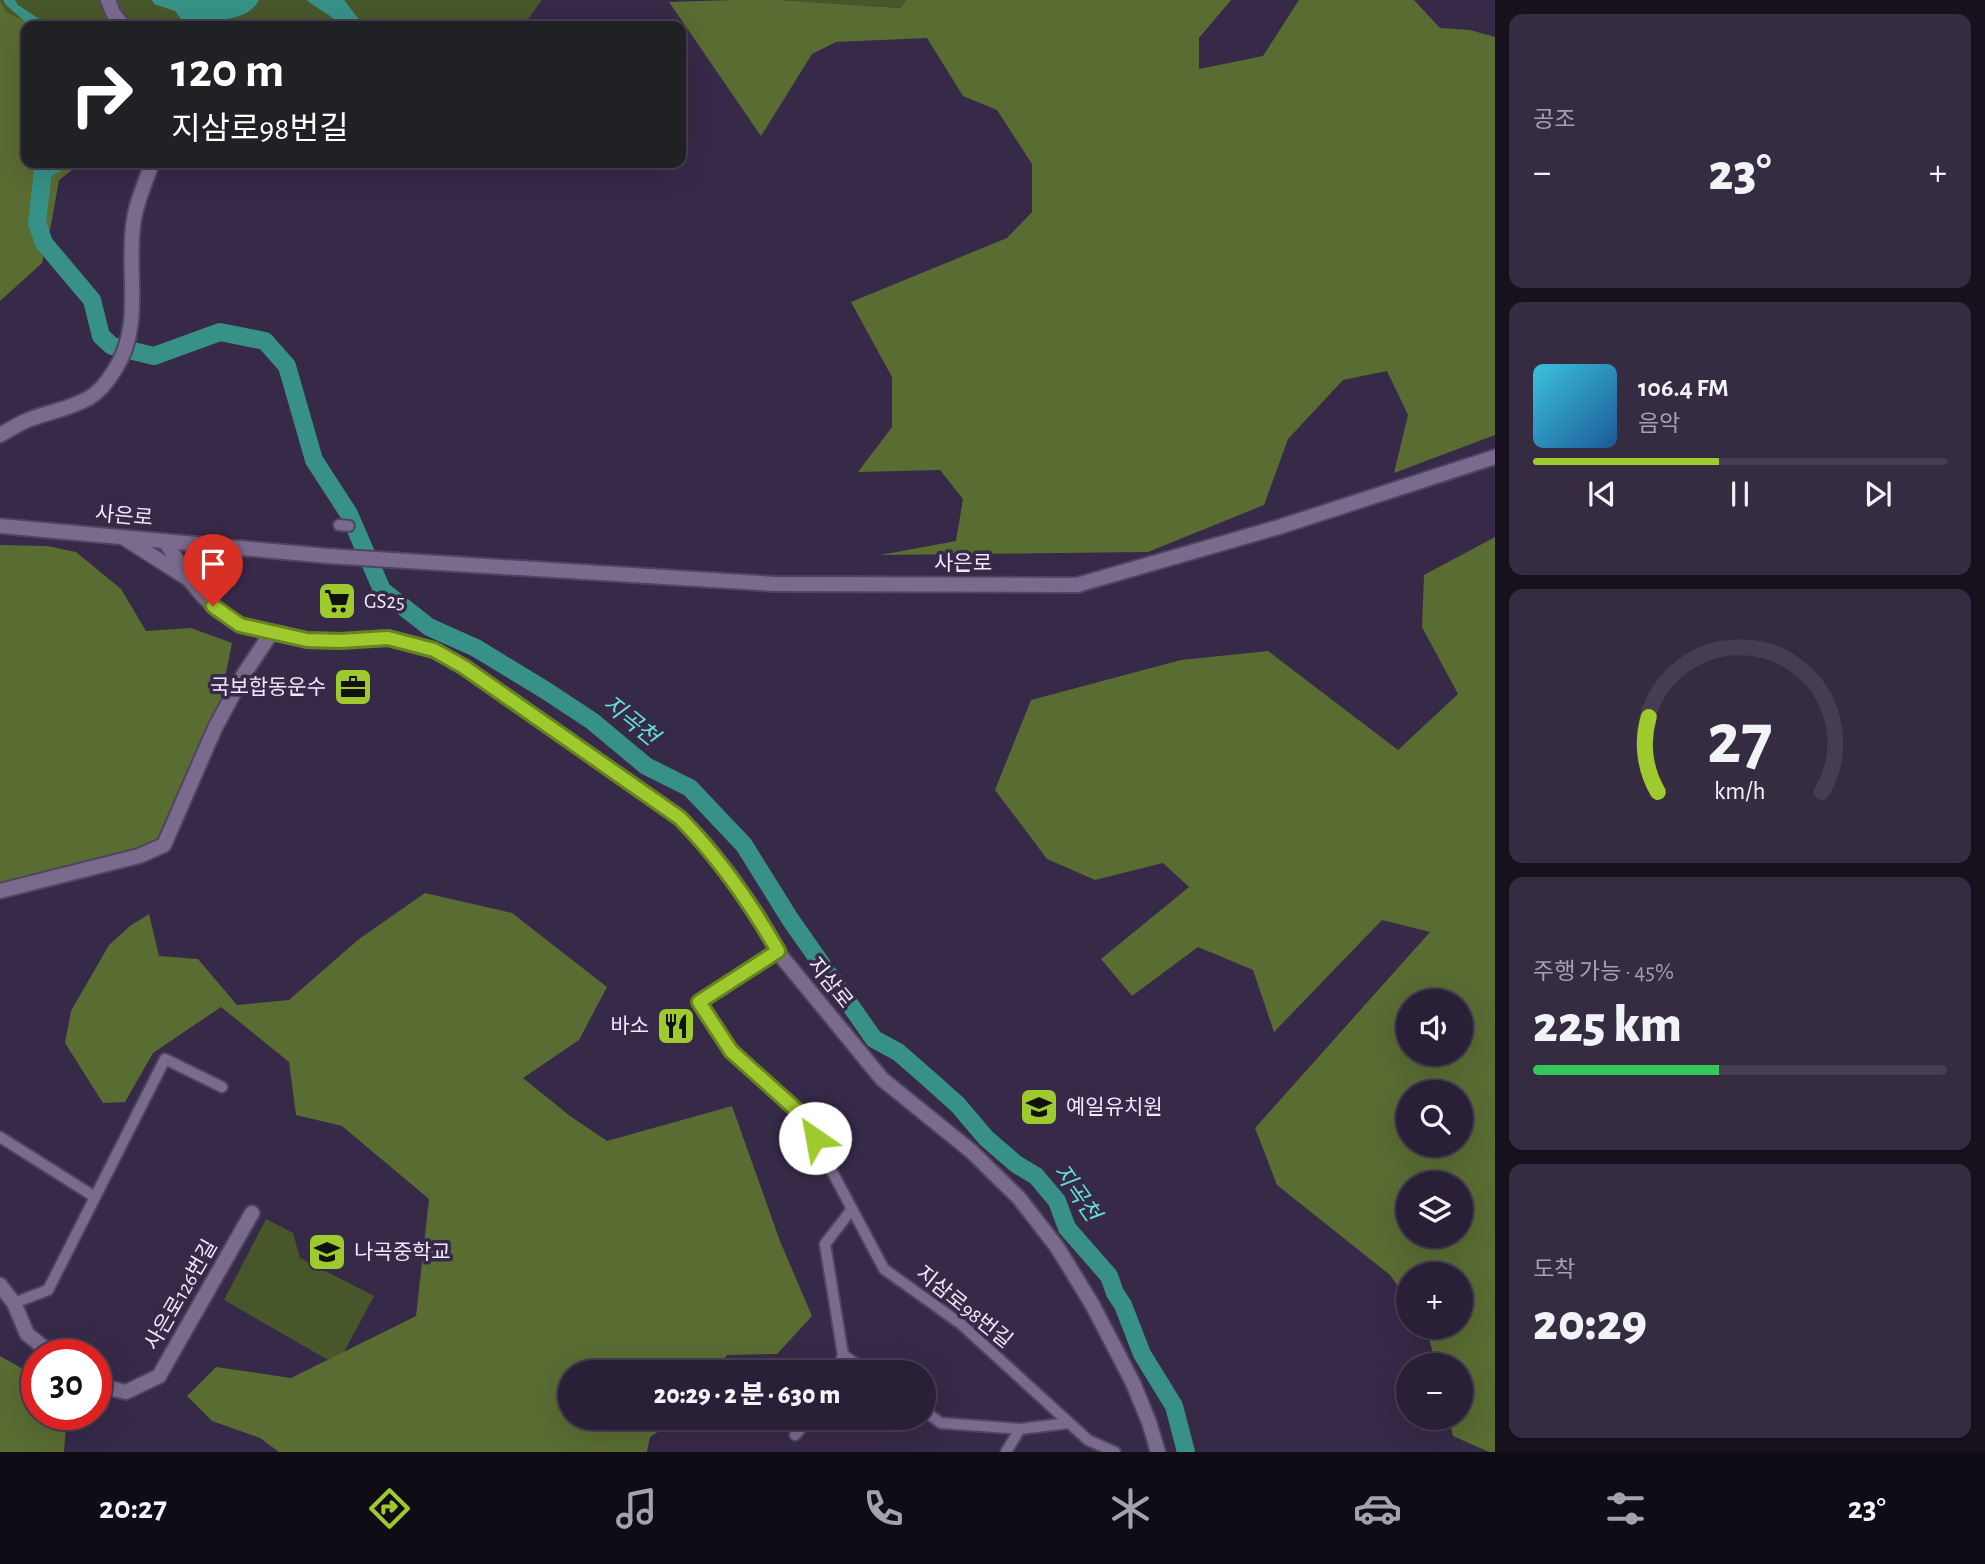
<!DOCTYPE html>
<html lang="ko">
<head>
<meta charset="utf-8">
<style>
  body { margin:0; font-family:"Alegreya Sans","Noto Sans KR",sans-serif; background:#352c42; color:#f1f3f6; height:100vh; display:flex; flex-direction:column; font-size:26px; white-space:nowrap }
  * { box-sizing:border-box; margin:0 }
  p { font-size:23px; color:#a5a2ad }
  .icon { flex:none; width:38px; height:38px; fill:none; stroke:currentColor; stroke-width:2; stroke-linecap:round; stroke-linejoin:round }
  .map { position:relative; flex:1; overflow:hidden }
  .side { display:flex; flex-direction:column; gap:14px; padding:14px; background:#17111e; width:490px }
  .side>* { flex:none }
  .banner { position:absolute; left:21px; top:21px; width:665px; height:147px; border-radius:14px; box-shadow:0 7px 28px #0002,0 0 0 2px #453d51; background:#202124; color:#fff; overflow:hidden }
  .buttons { position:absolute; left:1396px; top:989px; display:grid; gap:14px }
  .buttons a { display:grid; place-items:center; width:77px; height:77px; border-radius:50%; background:#291f36; box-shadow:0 7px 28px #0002,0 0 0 2px #453d51; font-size:35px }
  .speed { position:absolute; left:21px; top:1339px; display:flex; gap:14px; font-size:35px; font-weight:700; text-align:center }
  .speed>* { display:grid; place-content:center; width:91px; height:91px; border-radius:50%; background:#291f36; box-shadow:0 7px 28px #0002,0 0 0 2px #453d51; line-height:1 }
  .speed .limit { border:10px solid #d22; background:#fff; color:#111 }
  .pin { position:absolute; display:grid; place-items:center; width:60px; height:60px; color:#fff; margin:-72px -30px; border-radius:50% 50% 50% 0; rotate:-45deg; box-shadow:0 0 7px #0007 }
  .pin .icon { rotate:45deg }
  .me { position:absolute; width:77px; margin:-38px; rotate:327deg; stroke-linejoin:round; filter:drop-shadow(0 0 5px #0008) }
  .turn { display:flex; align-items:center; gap:24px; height:147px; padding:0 35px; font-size:32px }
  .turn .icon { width:91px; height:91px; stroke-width:2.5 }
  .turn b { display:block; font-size:49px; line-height:60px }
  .big { font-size:52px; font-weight:800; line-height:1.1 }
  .side .widget { flex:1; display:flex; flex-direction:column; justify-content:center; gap:10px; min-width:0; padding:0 24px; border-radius:14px; background:#352c42 }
  .side .dial { align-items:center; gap:0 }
  .dial svg { height:182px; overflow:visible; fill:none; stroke:#453d51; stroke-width:7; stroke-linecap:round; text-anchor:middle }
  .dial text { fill:#f1f3f6; stroke:none }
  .song { display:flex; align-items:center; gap:21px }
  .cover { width:84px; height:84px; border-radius:10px; background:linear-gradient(135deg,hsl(190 70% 55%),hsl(210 70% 35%)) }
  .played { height:7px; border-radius:4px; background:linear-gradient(90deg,#9eca2e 45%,#453d51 45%) }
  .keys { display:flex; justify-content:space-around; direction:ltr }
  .heat { display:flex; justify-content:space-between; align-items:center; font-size:38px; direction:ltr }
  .charge { height:10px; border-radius:5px; background:linear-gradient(90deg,#34c759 45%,#453d51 0) }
  .trip { position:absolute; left:558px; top:1360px; width:378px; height:70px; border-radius:35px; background:#291f36; box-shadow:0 7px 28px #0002,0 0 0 2px #453d51; font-weight:800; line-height:70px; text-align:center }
  .dock { display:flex; height:112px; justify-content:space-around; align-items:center; background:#100c16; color:#a5a2ad }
  .dock .icon { width:49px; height:49px }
  .dock .current { color:#9eca2e }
  .dock b { font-size:32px; color:#f1f3f6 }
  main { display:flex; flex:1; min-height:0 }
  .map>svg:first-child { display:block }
  .green { fill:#48572a }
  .forest { fill:#596c32; fill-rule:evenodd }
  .water { fill:#379186 }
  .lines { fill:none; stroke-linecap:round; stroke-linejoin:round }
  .river { stroke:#379186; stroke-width:18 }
  .street-casing { stroke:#51445f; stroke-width:14 }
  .secondary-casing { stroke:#51445f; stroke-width:18 }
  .street { stroke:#7a6a8e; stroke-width:10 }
  .secondary { stroke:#7a6a8e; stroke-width:14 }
  .route-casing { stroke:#67831e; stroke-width:18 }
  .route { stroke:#9eca2e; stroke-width:12 }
  .labels { text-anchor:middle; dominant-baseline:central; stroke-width:7; stroke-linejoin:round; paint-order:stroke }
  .street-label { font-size:21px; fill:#f0e7fc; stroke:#372948 }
  .poi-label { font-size:21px; fill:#f0e7fc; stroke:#372948; text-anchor:start }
  .water-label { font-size:23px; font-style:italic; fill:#62e3d4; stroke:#372948 }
</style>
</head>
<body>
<main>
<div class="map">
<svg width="1495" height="1452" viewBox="0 0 1495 1452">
  <rect width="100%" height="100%" fill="#372948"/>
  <!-- green -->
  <g class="green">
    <path d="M0,0H542L523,26H27L6,12Z"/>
    <path d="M779,0H906L902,8Z"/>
    <path d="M266,1219L293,1233L300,1258L374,1296L344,1352L328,1360L224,1300Z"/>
  </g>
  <!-- forest -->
  <g class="forest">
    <path d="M0,0L6,12L35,26H26V163H81L59,180L51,225L42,263L0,301Z"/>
    <path d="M732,0H779L901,8L906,0H1231L1199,38V69L1263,56L1299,0H1414L1440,28L1470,30L1495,37V435L1394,473L1408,415L1387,371L1343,380L1288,439L1264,505L1148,552L880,555L956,541L963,499L940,470L858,472L892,427V377L851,302L1007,238L1032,212V164L997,110L963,96L927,38L836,42L812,54L761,136L669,2Z"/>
    <path d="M1495,537V1452H1489L1453,1436L1449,1418H1461V1365H1436L1426,1327L1461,1326V1274H1409V1302L1390,1275L1277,1185L1255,1128L1430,932L1382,920L1274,1032L1253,970L1198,947L1132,996L1101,959L1189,887L1163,863L1095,880L1047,859L995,790L1031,700L1181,660L1268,651L1398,750L1458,694L1422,627L1424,575ZM1461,1001V1054H1409V1001ZM1461,1092V1144H1409V1092ZM1461,1183V1236H1409V1183Z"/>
    <path d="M0,545L47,546L76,552L121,589L146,631L191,628L232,643L215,728L164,845L0,888Z"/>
    <path d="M425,893L512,913L607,987L579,1040L523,1078L570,1116L607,1141L732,1106L780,1241L812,1316L777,1354L727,1355L716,1372H570V1418H679L650,1437L647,1452H279L260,1438L212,1421L187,1396L216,1367L291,1378L416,1316L429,1199L342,1126L296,1115L289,1062L221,1007L153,1053L125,1102L103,1103L65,1043L71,1011L109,945L130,926L149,914L159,956L198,959L237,1005L289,1000L359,939Z"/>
    <path d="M0,1356L37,1377V1414H67L64,1452H0Z"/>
  </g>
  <!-- water -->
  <g class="water">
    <path d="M3,0H15L18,5L50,26H30L6,5Z"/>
    <path d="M152,0H259C251,16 235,17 219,21L218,26H186L175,11L154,4Z"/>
    <path d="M307,0H344L364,26H340C328,11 320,12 307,0Z"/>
  </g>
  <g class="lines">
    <!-- river -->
    <path class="river" d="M56,163L43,171L37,223L44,243L92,300L101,336L112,346L154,356L220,332L265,341L287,366L314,460L349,514L382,590L429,627L476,648L545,690L592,721L646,766L690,788L744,845L790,919L874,1039L898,1052L929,1079L958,1105L986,1138L1016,1164L1036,1176L1057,1201L1067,1228L1109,1276L1115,1293L1123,1305L1142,1354L1174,1406L1186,1452"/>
    <defs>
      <g id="street">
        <path d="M339,525L349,526"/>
        <path d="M778,951L699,1002L731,1050L802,1115L884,1269L961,1324L1088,1440L1115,1452"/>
        <path d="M0,1137L95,1197"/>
        <path d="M852,1209L825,1244L843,1355L868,1372"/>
        <path d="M14,1303L48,1290L165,1059L222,1087"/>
        <path d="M837,1372L843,1355"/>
        <path d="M924,1411L941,1423L1020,1429L1069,1423"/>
        <path d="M795,1435L810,1418"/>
        <path d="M1006,1452L1020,1429"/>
      </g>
      <g id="secondary">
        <path d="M108,0L113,13L123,26"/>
        <path d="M0,435C9,430 18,424 28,420C48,412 70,409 89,398C99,392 108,381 114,371C145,325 125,270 134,219C137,200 146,181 152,163"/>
        <path d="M0,526L328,556L775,584L1077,585L1279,527L1495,457"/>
        <path d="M124,538L187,578"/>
        <path d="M165,541L189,579L202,595L217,610L240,625L307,640L340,641L388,638L434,650L464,667L680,818L707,846L732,878L758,916L781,956L882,1079L971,1151L1019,1198L1057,1247L1092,1304L1133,1383L1149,1422L1158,1452"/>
        <path d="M213,605C208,570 212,567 241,548"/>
        <path d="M0,891L139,856L164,845L215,728L244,674L272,632"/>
        <path d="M0,1285L14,1303L27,1334L52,1354"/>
        <path d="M96,1385L126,1392L159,1376L252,1213"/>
      </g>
    </defs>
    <!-- street casing -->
    <use href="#street" class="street-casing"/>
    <!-- secondary casing -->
    <use href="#secondary" class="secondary-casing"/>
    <!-- street -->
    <use href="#street" class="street"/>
    <!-- secondary -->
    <use href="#secondary" class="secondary"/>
  </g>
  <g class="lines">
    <defs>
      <path id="route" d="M213,606L240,625L307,640L340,641L388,638L434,650L464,667L680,818C719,858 750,902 778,951L699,1002L731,1051L802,1115L815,1138"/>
    </defs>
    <!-- route casing -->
    <use href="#route" class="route-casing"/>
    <!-- route -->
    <use href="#route" class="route"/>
  </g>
  <!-- icons -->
  <defs>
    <symbol id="supermarket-square" viewBox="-11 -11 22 22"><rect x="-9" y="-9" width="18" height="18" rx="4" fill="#9eca2e" stroke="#372948"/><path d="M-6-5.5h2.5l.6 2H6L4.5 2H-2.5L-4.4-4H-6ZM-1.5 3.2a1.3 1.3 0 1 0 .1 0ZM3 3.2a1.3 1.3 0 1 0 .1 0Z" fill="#111"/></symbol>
    <symbol id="office-square" viewBox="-11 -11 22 22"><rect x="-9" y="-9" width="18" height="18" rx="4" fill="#9eca2e" stroke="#372948"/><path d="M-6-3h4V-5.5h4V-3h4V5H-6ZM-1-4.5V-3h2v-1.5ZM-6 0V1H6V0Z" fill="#111"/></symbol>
    <symbol id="restaurant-square" viewBox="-11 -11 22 22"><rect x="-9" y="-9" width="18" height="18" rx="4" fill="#9eca2e" stroke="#372948"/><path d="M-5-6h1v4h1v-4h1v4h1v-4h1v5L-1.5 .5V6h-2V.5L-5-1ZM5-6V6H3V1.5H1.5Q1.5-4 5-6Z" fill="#111"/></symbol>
    <symbol id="school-square" viewBox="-11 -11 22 22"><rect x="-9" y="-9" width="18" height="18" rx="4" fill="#9eca2e" stroke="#372948"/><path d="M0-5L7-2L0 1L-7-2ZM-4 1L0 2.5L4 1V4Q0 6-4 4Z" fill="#111"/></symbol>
  </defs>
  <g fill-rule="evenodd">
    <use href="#supermarket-square" x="315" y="579" width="44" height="44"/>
    <use href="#office-square" x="331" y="665" width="44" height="44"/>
    <use href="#restaurant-square" x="654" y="1004" width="44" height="44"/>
    <use href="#school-square" x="1017" y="1085" width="44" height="44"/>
    <use href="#school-square" x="305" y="1230" width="44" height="44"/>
  </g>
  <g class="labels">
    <!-- street labels -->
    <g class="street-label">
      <text transform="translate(124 516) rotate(5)">사은로</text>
      <text x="963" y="563">사은로</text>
      <text transform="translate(830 983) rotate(51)">지삼로</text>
      <text transform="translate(181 1295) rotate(-60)">사은로126번길</text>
      <text transform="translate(964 1307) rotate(39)">지삼로98번길</text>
    </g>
    <!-- poi labels -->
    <g class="poi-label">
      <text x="364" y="601">GS25</text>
      <text x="326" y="687" text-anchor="end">국보합동운수</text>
      <text x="649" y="1026" text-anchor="end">바소</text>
      <text x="1066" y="1107">예일유치원</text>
      <text x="354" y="1252">나곡중학교</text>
    </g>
    <!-- water labels -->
    <g class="water-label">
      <text transform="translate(630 721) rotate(39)">지곡천</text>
      <text transform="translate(1076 1193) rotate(55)">지곡천</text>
    </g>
  </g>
</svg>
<div class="buttons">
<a><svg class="icon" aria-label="sound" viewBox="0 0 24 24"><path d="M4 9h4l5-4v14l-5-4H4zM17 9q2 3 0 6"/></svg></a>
<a><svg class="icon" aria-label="search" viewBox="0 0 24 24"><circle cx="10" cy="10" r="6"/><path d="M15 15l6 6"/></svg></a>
<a><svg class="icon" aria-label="layers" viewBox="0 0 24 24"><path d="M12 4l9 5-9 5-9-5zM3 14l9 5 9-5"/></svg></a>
<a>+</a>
<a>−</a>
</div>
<div class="speed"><div class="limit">30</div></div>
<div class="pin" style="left:213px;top:606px;background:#d93025"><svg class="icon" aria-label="arrive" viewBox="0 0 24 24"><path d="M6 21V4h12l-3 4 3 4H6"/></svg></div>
<svg class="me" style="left:815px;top:1138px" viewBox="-20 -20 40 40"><circle r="19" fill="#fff"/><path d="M0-13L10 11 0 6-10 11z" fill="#9eca2e"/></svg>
<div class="trip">20:29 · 2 분 · 630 m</div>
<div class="banner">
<div class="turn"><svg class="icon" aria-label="right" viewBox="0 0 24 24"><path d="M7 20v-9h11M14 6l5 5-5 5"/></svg><div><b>120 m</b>지삼로98번길</div></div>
</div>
</div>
<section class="side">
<div class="widget"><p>공조</p>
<div class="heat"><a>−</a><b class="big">23°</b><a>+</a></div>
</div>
<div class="widget">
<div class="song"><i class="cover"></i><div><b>106.4 FM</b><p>음악</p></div></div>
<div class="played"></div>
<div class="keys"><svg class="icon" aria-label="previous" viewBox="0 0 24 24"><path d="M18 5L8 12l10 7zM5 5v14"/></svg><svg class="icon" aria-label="pause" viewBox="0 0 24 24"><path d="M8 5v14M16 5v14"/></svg><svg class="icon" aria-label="next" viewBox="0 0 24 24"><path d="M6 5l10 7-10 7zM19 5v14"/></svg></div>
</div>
<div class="widget dial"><svg viewBox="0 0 100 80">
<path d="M14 69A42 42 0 1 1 86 69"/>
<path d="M14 69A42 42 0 0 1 10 36" stroke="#9eca2e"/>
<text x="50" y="56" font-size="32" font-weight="700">27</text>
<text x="50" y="72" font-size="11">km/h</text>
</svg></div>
<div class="widget"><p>주행 가능 · 45%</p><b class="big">225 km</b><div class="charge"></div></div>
<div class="widget"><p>도착</p><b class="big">20:29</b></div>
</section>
</main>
<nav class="dock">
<b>20:27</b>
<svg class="icon current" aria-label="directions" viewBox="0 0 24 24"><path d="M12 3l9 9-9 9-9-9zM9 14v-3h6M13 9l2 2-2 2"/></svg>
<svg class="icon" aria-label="music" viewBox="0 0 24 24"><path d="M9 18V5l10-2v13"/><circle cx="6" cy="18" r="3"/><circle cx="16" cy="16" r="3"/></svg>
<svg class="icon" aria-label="phone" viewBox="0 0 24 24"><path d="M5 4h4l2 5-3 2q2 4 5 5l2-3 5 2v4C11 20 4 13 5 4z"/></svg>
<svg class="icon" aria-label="climate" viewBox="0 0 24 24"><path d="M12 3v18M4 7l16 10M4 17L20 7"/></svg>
<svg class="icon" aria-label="car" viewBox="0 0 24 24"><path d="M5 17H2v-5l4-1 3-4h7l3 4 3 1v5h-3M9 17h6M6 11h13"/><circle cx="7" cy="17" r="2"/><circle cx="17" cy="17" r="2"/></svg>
<svg class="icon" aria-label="filters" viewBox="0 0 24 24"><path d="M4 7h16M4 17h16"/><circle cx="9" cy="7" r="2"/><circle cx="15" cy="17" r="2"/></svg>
<b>23°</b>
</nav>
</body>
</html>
